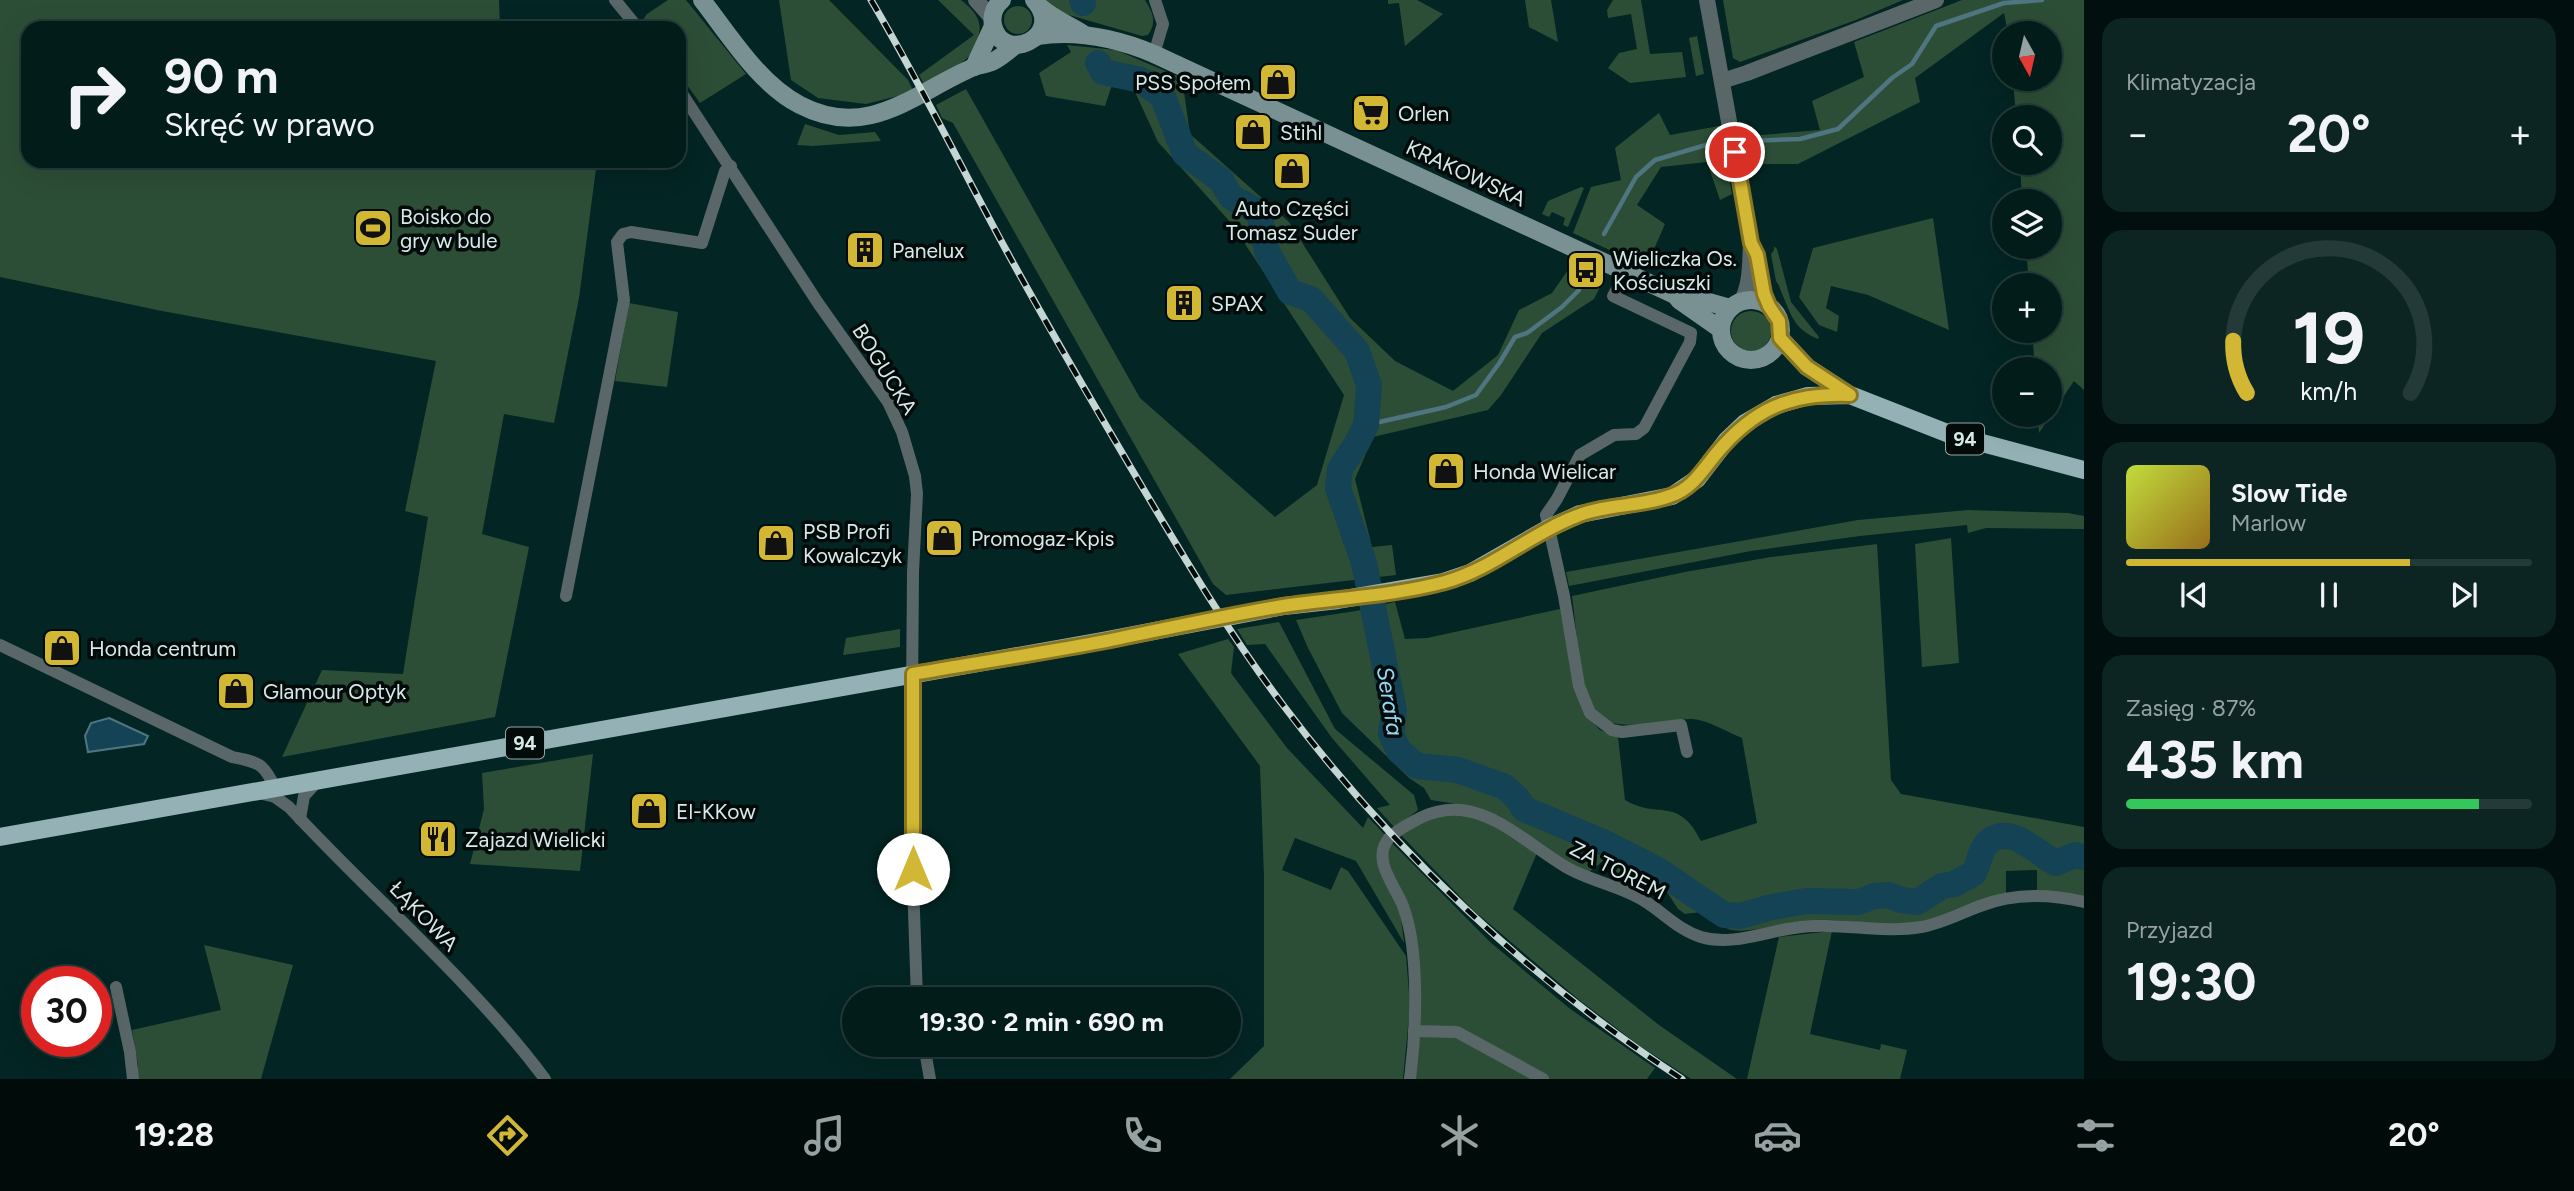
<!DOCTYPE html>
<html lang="pl">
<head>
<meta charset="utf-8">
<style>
  body { margin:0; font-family:Figtree,sans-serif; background:#0c2523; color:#f1f3f6; height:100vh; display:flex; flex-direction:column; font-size:26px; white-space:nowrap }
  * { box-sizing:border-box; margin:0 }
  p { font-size:23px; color:#96a1a2 }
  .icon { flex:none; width:38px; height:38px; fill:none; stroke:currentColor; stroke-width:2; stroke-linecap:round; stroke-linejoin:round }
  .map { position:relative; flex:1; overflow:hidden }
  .details { display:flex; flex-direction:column; gap:18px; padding:18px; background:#010f0e; width:490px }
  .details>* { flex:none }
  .hud { position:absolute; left:21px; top:21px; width:665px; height:147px; border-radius:21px; box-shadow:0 7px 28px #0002,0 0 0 2px #233a39; background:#021c1a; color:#f1f3f6; overflow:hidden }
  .needle { width:46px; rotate:172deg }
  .buttons { position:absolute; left:1992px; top:21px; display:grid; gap:14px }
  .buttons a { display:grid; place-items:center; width:70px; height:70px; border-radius:50%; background:#021c1a; box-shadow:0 7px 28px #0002,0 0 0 2px #233a39; font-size:35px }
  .speed { position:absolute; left:21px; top:966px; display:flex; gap:14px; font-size:35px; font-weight:700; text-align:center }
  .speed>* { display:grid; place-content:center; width:91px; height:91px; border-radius:50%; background:#021c1a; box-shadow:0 7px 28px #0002,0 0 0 2px #233a39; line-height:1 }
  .speed .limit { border:10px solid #d22; background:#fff; color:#111 }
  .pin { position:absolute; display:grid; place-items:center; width:60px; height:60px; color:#fff; margin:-30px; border:4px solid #fff; border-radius:50%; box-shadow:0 2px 7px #0007 }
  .me { position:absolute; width:77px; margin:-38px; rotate:0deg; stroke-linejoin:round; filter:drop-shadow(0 0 5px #0008) }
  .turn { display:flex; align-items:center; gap:24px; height:147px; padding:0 28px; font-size:32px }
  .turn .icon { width:91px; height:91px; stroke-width:2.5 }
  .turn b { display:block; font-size:49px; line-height:60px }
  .big { font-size:52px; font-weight:700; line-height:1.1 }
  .details .widget { flex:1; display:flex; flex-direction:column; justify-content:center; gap:10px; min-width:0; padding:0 24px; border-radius:21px; background:#0c2523 }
  .details .dial { align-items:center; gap:0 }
  .dial svg { height:182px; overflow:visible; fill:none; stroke:#233a39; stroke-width:7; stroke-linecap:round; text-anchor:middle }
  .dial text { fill:#f1f3f6; stroke:none }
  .song { display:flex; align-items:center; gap:21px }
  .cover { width:84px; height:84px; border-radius:10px; background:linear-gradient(135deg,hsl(70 70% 55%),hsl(40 70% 35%)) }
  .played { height:7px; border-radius:4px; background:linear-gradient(90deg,#d2b735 70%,#233a39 70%) }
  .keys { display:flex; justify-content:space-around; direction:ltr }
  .heat { display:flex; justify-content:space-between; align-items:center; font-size:38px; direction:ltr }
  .charge { height:10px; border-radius:5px; background:linear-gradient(90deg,#34c759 87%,#233a39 0) }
  .trip { position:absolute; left:842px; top:987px; width:399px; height:70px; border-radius:35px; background:#021c1a; box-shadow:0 7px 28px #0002,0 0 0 2px #233a39; font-weight:700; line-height:70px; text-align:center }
  .tabs { display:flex; height:112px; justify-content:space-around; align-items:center; background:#010b0a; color:#96a1a2 }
  .tabs .icon { width:49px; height:49px }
  .tabs .active { color:#d2b735 }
  .tabs b { font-size:32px; color:#f1f3f6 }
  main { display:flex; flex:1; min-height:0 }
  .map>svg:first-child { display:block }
  .green { fill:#2d4e36 }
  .water { fill:#134354; stroke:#4e7580; stroke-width:2 }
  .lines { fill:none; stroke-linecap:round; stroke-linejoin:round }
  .stream { stroke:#4e7580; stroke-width:4.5 }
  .river { stroke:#134354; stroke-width:26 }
  .minor { stroke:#5a6769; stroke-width:12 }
  .tertiary { stroke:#5a6769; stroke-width:16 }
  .secondary { stroke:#7a9194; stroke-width:18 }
  .primary { stroke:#94b1b5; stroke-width:18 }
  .rail-casing { stroke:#c3d6d4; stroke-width:7 }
  .rail { stroke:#020b0a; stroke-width:4.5; stroke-dasharray:13; stroke-linecap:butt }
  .route-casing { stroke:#872; stroke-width:18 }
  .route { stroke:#d2b735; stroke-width:12 }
  .labels { text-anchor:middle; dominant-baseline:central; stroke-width:7; stroke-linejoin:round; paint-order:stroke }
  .shield { fill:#020b0a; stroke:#98a7a5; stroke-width:2 }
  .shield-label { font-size:19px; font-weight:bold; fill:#d8eae8 }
  .poi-label { font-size:21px; fill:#d8eae8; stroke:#020b0a; text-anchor:start }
  .street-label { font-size:21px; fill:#d8eae8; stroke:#020b0a }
  .water-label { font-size:23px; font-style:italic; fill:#90d8f5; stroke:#020b0a }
</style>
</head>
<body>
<main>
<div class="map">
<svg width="2084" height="1079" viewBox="0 0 2084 1079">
  <rect width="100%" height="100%" fill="#032523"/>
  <!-- green -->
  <g class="green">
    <path d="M0,0H499L500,28H28V161H597L579,298L554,423L504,414L482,534L529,547L495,717L282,757L322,670L403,674L428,517L405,511L436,361L162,311L0,277Z"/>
    <path d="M668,0H686L746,74L700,103L679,74V28H647L642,21L647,14Z"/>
    <path d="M779,0H829L908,80L914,92L866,104L818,98L791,80Z"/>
    <path d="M938,0H961C979,14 986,27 973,48L976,50L956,68L925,86L919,75L974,35Z"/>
    <path d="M1038,0H1145C1153,13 1157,22 1148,35L1142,36L1069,15Z"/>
    <path d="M1388,0H1417L1443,14L1405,46L1399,3L1388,4Z"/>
    <path d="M1525,0H1551L1558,42L1529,27Z"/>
    <path d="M1613,0H1641L1650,54L1682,52L1686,77L1630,83L1608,68L1619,53L1637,49L1631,14L1608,18L1607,10Z"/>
    <path d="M1723,0H1903L1856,20L1740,62L1733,58Z"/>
    <path d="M1962,0H2084V390L2074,381L2039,433L2038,415H2049V369H2035L2032,331H2049V285H2029L2026,247H2049V201H2022L2020,163H2049V117H2016L2013,79H2049V33H2008L2004,13L1915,78L1920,102L1798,164H1754L1749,136L1820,130L1812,101L1864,77L1854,42Z"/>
    <circle cx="1018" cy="20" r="14"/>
    <path d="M1697,36L1704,74L1696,76L1689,38Z"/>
    <path d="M1067,45L1116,50L1182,78L1190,134L1289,222L1350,318L1395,361L1453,391L1498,355L1519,310L1552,293L1570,267L1573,269L1571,273L1592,282L1595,278L1603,281L1594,299L1542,333L1501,395L1488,410L1373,437L1355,479L1372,547L1392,545L1396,575L1226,595L1213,584L953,123L942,118L936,105L966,89L1140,398L1275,517L1317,485L1344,395L1232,224L1158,142L1135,92L1112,85L1105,106L1046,96L1039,73L1071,52Z"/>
    <path d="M1659,113L1670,135L1719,126L1732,194L1720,200L1707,162L1661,167L1637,205L1665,224L1646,267L1573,233L1591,187L1621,180L1615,148Z"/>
    <path d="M805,124L839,135L875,132L881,141L813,146L797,145Z"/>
    <path d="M1581,187L1584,188L1568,227L1563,225L1565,218L1552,212L1549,217L1542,214L1548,201Z"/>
    <path d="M1933,218L1949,330L1868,295L1831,286L1826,308L1839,316L1837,332L1819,325L1799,297L1813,248Z"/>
    <path d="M1774,246L1777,249L1791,302L1819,337L1818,339C1796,330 1792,318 1783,296C1780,290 1780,286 1776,281L1771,254L1774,250Z"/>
    <path d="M629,303L678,312L667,387L615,381Z"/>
    <circle cx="1751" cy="331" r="20"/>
    <path d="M1968,510L2068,513L2084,516V529L1986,528L1968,533L1967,525L1860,536L1751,551L1569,586L1566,572L1858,520Z"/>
    <path d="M1951,538L1959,663L1922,667L1915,544Z"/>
    <path d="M1877,544L1891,780L1901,794L2084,827V899L2037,894V870L2006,871V894C1981,903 1945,919 1920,923C1881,929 1841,916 1802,921C1785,923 1744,935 1728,929C1721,926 1715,917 1709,911L1685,914L1678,909L1659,880L1634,879L1628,885L1620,884L1613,879L1610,863L1603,861L1589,872L1581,870L1462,805L1431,800L1424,788L1409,778L1342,713L1308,648L1296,620L1356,611L1395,602L1405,639L1427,638L1560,609L1588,717L1600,730L1618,737L1625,800C1658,820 1678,795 1701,841L1757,823L1742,738C1727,732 1708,720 1692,719C1665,719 1605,738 1592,707C1578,674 1577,632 1572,596L1685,572L1771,557Z"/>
    <path d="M1279,622L1335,729L1414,795L1418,810L1395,828L1377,808L1390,805L1332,738L1265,644L1247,645L1237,629Z"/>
    <path d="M900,629V647L843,655L846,638Z"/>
    <path d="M1228,639L1234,647L1231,673L1287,748L1363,828L1368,817L1387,837L1382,842L1400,910L1404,943L1356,861L1295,838L1282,870L1331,890L1341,867L1348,871L1406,956L1410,1006L1403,1079H1230L1264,1046V876L1260,766L1178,654Z"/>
    <path d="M593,754L580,871L470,864L484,809L482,773Z"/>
    <path d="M1438,815H1475L1537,853L1513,909L1659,1025L1737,1079H1691L1640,1046L1578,999L1472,909L1400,834Z"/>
    <path d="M1391,842L1490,942L1569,1008L1655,1068L1647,1079H1414L1420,968L1387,862Z"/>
    <path d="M1832,931L1810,1034L1880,1050L1881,1044L1907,1050L1900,1079H1747L1779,937Z"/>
    <path d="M204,945L293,965L261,1079H137L138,1064L132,1030L221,1010Z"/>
  </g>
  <!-- water -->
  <path class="water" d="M109,718L148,736L144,744L88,752L85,736L91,723Z"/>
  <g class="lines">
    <!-- stream -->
    <g class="stream">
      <path d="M1747,141L1800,139L1838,129L1892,78L1912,64L1936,26L2004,3L2042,0"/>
      <path d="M1604,234L1636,177L1655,160L1716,142"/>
      <path d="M1366,425L1446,407L1476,395L1500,362L1515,337L1527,333L1562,307L1579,290"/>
    </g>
    <!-- river -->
    <g class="river">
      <path d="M1082,0L1083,3"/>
      <path d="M1098,63L1103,72L1141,80L1163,97L1185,154L1221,180L1231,197L1259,212L1267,252L1290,292L1311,299L1357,351L1369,385L1366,425L1357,443L1340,469L1338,488L1364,563L1394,711L1391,734L1399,751L1417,766L1458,770L1505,787L1517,798L1524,809L1605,843L1658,870L1724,915L1740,916L1772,907L1806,901L1859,902L1874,896L1888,895L1901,900L1917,902L1942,886L1954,884L1974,873C1978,865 1981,849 1987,843C2010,822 2036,853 2056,863L2075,855L2084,857"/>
    </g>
    <!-- minor -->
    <g class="minor">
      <path d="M615,0L638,28"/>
      <path d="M1154,54L1163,24L1155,0"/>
      <path d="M679,89L818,303L888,402L902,432L915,476L917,494L913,572L912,701L913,882L917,999"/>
      <path d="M1626,272L1613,296L1691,333L1690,342L1644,428L1636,434L1614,435L1580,455L1557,499L1546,515L1564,596L1579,686L1590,713L1612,730L1622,732L1681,725L1687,752"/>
      <path d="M566,596L624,300L617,242L623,234L631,232L702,243L725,171L731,166"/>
      <path d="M0,645L232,757C258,762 264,763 275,788"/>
      <path d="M259,793L275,797L289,807C373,898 470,979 545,1079"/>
      <path d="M300,819L304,796L319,780"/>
      <path d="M116,987L130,1052L133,1079"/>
      <path d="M1414,1031L1457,1032L1543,1079"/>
      <path d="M924,1045L930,1079"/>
      <path d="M1410,1079C1416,1032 1420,951 1403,906C1395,885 1371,860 1389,838C1398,829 1409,824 1420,818C1476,790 1519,839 1566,867C1590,881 1620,886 1643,900C1663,912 1678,930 1701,937C1731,946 1764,932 1794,928C1837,921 1879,934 1921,927C1941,924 1961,913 1980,906C2014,893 2050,894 2084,902"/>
    </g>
    <!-- tertiary -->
    <g class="tertiary">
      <path d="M976,0L992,18"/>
      <path d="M1707,0L1751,243C1750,262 1751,285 1741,302"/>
      <path d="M1722,81L1747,73L1936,0"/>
      <path d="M1755,251L1764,294L1769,306"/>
    </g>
    <!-- secondary -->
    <g class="secondary">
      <path d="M702,0C730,36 759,84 800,105C869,141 915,92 974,67C979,65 984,65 989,63C999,60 1007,51 1016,45"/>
      <path d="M1002,0C995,6 991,15 993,25C1002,66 1067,36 1034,0"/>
      <path d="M1039,6C1052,18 1068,24 1082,33"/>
      <path d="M1037,36C1078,30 1116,38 1154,54L1675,295L1680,301L1720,329"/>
      <path d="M974,67L993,26"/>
      <path d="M1680,294L1730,308"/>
      <circle cx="1751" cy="330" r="30"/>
      <path d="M1780,338L1807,367L1850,395"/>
    </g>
    <!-- primary -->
    <path class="primary" d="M0,837L1102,641L1284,606L1338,600L1443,582L1470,573L1547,529L1580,514L1672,496L1697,479L1727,440L1745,423L1776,405L1808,396L1850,395L1952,435L2084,470"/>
    <defs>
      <path id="rail" d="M871,0C919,81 960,165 1005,248C1045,322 1088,395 1131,468C1179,549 1226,630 1283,705C1393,851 1529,979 1682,1079"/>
    </defs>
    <!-- rail casing -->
    <use href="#rail" class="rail-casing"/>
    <!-- rail -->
    <use href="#rail" class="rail"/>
  </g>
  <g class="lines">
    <defs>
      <path id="route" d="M913,869V674C977,663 1042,653 1106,641C1165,629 1223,616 1283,606C1336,598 1392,596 1445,582C1493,569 1531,533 1577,516C1606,504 1640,507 1670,496C1692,489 1702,471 1716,454C1754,408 1791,393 1850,395L1807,367L1780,338L1779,321L1769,306L1764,294L1757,255L1751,243L1735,152"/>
    </defs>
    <!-- route casing -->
    <use href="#route" class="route-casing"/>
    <!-- route -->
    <use href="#route" class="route"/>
  </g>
  <!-- icons -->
  <defs>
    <symbol id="shop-square" viewBox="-11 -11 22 22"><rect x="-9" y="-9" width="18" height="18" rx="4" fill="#d2b735" stroke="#020b0a"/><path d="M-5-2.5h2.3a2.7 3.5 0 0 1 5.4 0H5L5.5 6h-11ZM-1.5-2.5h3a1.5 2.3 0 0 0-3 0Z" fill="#111"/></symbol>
    <symbol id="supermarket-square" viewBox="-11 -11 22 22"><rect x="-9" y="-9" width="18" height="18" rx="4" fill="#d2b735" stroke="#020b0a"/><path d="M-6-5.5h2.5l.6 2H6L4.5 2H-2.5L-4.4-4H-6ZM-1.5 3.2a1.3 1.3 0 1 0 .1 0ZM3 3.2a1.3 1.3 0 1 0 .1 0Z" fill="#111"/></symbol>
    <symbol id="stadium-square" viewBox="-11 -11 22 22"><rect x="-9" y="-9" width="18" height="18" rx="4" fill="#d2b735" stroke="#020b0a"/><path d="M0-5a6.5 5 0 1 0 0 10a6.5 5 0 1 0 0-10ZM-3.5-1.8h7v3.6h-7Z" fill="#111"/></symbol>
    <symbol id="building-square" viewBox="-11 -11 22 22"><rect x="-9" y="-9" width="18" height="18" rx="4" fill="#d2b735" stroke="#020b0a"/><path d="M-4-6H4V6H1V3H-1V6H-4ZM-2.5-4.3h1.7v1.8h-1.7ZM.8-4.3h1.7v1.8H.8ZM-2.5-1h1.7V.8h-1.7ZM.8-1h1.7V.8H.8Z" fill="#111"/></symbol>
    <symbol id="bus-square" viewBox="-11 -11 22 22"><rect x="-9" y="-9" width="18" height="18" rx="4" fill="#d2b735" stroke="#020b0a"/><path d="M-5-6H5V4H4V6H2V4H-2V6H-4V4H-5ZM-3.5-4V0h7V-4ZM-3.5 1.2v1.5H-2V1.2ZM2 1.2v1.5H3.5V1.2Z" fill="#111"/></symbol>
    <symbol id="restaurant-square" viewBox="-11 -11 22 22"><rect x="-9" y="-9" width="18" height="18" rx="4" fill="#d2b735" stroke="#020b0a"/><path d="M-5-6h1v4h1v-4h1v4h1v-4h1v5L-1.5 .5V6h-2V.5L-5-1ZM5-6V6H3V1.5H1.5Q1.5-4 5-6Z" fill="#111"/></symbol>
  </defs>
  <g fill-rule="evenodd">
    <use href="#shop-square" x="1256" y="60" width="44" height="44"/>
    <use href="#supermarket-square" x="1349" y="91" width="44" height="44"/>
    <use href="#shop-square" x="1231" y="110" width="44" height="44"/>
    <use href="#shop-square" x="1270" y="149" width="44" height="44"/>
    <use href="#stadium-square" x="351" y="206" width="44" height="44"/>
    <use href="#building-square" x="843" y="228" width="44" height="44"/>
    <use href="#bus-square" x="1564" y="248" width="44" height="44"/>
    <use href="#building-square" x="1162" y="281" width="44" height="44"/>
    <use href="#shop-square" x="1424" y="449" width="44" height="44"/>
    <use href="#shop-square" x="922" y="516" width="44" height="44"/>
    <use href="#shop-square" x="754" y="521" width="44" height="44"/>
    <use href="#shop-square" x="40" y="626" width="44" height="44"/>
    <use href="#shop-square" x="214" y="669" width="44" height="44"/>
    <use href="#shop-square" x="627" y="789" width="44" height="44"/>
    <use href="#restaurant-square" x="416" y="817" width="44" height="44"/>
  </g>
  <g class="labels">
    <!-- shield labels -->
    <g class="shield">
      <rect x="1946" y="423.5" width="38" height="31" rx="5"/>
      <rect x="506" y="727.5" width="38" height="31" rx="5"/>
    </g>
    <g class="shield-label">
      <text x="1965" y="439">94</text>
      <text x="525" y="743">94</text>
    </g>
    <!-- poi labels -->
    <g class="poi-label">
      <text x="1251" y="82" text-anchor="end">PSS Społem</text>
      <text x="1398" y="113">Orlen</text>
      <text x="1280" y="132">Stihl</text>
      <text x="1292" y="208" text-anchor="middle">Auto Części<tspan x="1292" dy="24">Tomasz Suder</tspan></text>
      <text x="400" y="216">Boisko do<tspan x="400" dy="24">gry w bule</tspan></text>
      <text x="892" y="250">Panelux</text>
      <text x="1613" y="258">Wieliczka Os.<tspan x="1613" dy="24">Kościuszki</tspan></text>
      <text x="1211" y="303">SPAX</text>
      <text x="1473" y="471">Honda Wielicar</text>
      <text x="803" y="531">PSB Profi<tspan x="803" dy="24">Kowalczyk</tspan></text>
      <text x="971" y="538">Promogaz-Kpis</text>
      <text x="89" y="648">Honda centrum</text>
      <text x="263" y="691">Glamour Optyk</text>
      <text x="676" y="811">El-KKow</text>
      <text x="465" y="839">Zajazd Wielicki</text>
    </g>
    <!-- street labels -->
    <g class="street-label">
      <text transform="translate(1466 173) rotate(25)">KRAKOWSKA</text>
      <text transform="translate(885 369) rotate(58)">BOGUCKA</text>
      <text transform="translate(1618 870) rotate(27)">ZA TOREM</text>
      <text transform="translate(424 916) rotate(46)">ŁĄKOWA</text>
    </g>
    <!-- water labels -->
    <g class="water-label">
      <text transform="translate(1390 701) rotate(81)">Serafa</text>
    </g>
  </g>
</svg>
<div class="buttons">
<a><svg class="needle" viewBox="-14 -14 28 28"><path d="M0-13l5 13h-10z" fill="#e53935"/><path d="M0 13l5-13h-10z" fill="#96a1a2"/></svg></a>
<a><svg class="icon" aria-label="search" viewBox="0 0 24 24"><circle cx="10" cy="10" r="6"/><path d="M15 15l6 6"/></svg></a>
<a><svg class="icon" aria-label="layers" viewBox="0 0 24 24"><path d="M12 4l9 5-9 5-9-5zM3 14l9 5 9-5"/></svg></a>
<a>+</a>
<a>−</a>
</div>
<div class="speed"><div class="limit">30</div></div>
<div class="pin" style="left:1735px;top:152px;background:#d93025"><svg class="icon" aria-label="arrive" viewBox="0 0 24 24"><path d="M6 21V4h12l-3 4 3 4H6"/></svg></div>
<svg class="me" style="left:913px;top:869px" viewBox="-20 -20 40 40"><circle r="19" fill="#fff"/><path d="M0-13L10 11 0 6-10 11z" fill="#d2b735"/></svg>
<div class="trip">19:30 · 2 min · 690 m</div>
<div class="hud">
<div class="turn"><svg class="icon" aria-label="right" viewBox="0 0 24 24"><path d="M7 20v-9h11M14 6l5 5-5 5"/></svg><div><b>90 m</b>Skręć w prawo</div></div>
</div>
</div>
<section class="details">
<div class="widget"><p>Klimatyzacja</p>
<div class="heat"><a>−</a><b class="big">20°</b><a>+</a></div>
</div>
<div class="widget dial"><svg viewBox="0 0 100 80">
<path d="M14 69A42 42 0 1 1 86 69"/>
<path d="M14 69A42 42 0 0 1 8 46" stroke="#d2b735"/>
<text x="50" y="56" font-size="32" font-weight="700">19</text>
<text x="50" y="72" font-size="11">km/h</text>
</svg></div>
<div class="widget">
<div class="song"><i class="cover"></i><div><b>Slow Tide</b><p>Marlow</p></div></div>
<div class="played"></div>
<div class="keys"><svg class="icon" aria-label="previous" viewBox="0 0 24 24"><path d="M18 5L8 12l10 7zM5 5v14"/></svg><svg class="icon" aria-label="pause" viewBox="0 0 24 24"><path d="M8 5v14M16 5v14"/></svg><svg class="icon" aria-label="next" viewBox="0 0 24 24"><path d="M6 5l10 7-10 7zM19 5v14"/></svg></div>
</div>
<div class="widget"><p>Zasięg · 87%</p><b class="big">435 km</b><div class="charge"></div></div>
<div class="widget"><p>Przyjazd</p><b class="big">19:30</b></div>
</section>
</main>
<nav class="tabs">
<b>19:28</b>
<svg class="icon active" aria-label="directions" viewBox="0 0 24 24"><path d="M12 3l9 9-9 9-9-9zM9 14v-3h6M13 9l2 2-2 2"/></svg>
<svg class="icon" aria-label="music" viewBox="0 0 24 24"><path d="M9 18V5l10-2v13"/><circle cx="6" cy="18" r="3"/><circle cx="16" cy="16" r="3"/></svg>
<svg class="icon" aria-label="phone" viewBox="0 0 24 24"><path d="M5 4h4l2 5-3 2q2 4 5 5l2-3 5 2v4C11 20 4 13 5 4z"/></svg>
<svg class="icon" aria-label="climate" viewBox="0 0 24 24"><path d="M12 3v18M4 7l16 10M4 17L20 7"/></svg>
<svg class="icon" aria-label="car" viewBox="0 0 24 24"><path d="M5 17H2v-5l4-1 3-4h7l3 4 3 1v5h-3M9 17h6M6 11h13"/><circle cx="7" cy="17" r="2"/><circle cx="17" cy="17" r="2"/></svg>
<svg class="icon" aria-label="filters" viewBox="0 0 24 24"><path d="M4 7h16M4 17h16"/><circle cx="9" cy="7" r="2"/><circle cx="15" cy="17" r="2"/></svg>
<b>20°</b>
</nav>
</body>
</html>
